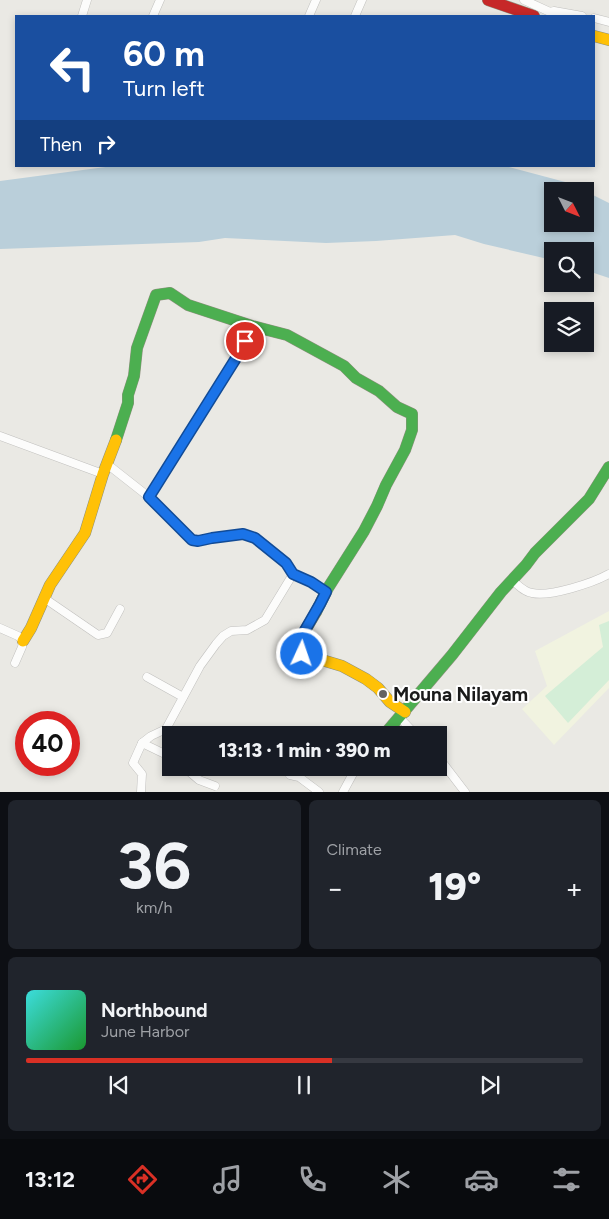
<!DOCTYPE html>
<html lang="en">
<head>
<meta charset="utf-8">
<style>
  body { margin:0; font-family:Figtree,sans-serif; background:#20242c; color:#f1f3f6; height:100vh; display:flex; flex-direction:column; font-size:19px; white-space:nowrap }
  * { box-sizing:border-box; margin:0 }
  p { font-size:16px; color:#9ea1a6 }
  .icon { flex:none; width:28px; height:28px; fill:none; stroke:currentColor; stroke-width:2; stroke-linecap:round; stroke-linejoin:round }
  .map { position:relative; height:792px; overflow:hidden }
  .side { display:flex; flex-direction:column; gap:8px; padding:8px; background:#0d0f14; flex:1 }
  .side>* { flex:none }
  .banner { position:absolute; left:15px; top:15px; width:580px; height:152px; border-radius:0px; box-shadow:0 2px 8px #0003; background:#1a4fa0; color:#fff; overflow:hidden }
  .needle { width:32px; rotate:132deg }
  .buttons { position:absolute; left:544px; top:182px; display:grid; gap:10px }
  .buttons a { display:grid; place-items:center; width:50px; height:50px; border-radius:0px; background:#171b24; box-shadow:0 2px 8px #0003; font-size:25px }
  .speed { position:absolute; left:15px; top:711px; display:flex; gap:10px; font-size:25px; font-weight:700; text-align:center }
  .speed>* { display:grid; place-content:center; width:65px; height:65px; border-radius:50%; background:#171b24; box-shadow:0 2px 8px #0003; line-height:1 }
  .speed .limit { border:8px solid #d22; background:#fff; color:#111 }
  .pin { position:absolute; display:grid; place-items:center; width:42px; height:42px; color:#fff; margin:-21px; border:2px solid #fff; border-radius:50%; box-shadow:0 1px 5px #0007 }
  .me { position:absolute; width:55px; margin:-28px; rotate:3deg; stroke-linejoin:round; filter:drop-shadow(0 0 4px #0008) }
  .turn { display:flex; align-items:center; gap:18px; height:105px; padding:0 25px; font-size:22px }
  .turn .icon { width:65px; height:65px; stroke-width:2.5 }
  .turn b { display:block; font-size:35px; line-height:42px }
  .then { display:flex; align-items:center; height:48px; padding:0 25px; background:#0003; gap:10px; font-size:19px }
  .big { font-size:38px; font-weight:800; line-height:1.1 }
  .side .card { flex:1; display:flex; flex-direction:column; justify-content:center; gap:8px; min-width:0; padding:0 18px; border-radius:8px; background:#20242c }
  .side .dial { align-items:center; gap:0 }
  .dial b { font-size:65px; line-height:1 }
  .song { display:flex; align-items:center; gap:15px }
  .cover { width:60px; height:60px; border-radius:8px; background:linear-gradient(135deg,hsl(180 70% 55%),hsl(130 70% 35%)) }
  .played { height:5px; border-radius:2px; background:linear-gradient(90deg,#d93025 55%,#363941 55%) }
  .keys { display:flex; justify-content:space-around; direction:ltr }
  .heat { display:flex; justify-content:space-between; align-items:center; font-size:28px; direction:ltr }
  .side .tiles { flex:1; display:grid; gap:8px; grid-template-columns:1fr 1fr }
  .card:last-child { grid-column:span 2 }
  .trip { position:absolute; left:162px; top:726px; width:285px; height:50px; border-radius:0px; background:#171b24; box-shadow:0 2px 8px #0003; font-weight:800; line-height:50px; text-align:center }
  .tabs { display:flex; height:80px; justify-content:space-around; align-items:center; background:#090b0e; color:#9ea1a6 }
  .tabs .icon { width:35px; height:35px }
  .tabs .current { color:#d93025 }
  .tabs b { font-size:22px; color:#f1f3f6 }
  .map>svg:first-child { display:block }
  .education { fill:#f1f3e0 }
  .park { fill:#d4eed7 }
  .water { fill:#bacfda }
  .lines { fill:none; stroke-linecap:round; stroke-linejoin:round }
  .street-casing { stroke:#c1c0be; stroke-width:9 }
  .fast-casing { stroke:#8e917e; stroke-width:12 }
  .slow-casing { stroke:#8e917e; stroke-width:12 }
  .jam-casing { stroke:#8e917e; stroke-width:12 }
  .street { stroke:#fcfcfb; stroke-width:8 }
  .fast { stroke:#4caf50; stroke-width:11 }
  .slow { stroke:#ffc107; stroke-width:11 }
  .jam { stroke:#c62828; stroke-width:11 }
  .route-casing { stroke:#114b97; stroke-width:12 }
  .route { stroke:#1a73e8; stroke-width:9 }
  .poi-dot { fill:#636361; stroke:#fff; stroke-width:2 }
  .labels { text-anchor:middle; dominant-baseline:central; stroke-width:4; stroke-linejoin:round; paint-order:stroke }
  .poi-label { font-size:19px; font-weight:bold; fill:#1b1b1b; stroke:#fff; text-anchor:start }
</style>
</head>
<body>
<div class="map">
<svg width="609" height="792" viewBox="0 0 609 792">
  <rect width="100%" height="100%" fill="#eae9e4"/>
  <!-- education -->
  <path class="education" d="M609,611V688L554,745L522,709L547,686L535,651Z"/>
  <!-- park -->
  <path class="park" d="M609,621V680L568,723L545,696L603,647L599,625Z"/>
  <!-- water -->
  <path class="water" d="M113,166H505L569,183L585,191H552V224H585V191L609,203V278L585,270V251H552V260L484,244L455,235L376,241L326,243L225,238L199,242L0,249V181Z"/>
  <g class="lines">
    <defs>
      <g id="street">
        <path d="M524,0L550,12L554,11L582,16"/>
        <path d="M82,16L87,0"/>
        <path d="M153,16L160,0"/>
        <path d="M309,16L316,0"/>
        <path d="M355,16L362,0"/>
        <path d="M594,18L609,22"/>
        <path d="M0,436L103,474"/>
        <path d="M107,464L149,497L192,540L198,541L212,538L243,534L255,538L285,563L293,574L311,582L326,591"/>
        <path d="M149,497L238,355L252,326"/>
        <path d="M512,580C518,585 524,592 532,593C550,597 593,583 609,574"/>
        <path d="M44,598L98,635L107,633L120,609"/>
        <path d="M0,628L18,636L23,641L22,647L15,663"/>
        <path d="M147,677L183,697"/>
        <path d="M400,718L416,735"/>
        <path d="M142,743L171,757"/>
        <path d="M439,758L465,792"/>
        <path d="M185,768L199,780L215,786"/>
        <path d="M290,775L299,777L319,792"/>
        <path d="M141,792L142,774L133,763L142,743L151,736L166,729L200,666L216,644L223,636L231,631L247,630L265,620L293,574"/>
        <path d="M343,792L356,768"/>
      </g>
      <g id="fast">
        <path d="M116,440L128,403V395L134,376L137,348L156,295L170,293L188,305L252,326L287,335L344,366L356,378L379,391L397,407L412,414V430L405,450L386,485L377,506L364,531L328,588L316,612"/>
        <path d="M384,735L452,655L501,592L526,565L535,553L589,499L609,467"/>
      </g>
      <g id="slow">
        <path d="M594,36L609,40"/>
        <path d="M316,612L296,646L302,654L342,666L366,679L378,688L390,702L405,712"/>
        <path d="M23,641L31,628L50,585L85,533L103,474L116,440"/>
      </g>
      <path id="jam" d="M488,0L534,16"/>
    </defs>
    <!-- street casing -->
    <use href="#street" class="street-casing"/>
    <!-- fast casing -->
    <use href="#fast" class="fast-casing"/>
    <!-- slow casing -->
    <use href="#slow" class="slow-casing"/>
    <!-- jam casing -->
    <use href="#jam" class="jam-casing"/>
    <!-- street -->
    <use href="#street" class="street"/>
    <!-- fast -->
    <use href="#fast" class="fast"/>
    <!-- slow -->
    <use href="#slow" class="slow"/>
    <!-- jam -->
    <use href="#jam" class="jam"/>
  </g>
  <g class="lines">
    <defs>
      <path id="route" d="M245,341L238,355L149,497L192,540L198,541L212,538L243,534L255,538L286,563L293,574L311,582L326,592L320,604L296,646L302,654"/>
    </defs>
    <!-- route casing -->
    <use href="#route" class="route-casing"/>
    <!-- route -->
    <use href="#route" class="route"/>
  </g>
  <!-- markers -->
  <circle class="poi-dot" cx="383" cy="694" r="5"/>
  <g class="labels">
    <!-- poi labels -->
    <g class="poi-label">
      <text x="393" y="694">Mouna Nilayam</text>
    </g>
  </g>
</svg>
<div class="buttons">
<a><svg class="needle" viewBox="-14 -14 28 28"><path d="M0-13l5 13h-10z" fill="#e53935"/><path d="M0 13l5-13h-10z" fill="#9ea1a6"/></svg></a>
<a><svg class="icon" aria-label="search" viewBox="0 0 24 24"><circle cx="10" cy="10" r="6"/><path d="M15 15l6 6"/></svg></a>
<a><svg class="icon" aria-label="layers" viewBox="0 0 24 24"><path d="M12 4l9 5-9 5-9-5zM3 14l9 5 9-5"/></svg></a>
</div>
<div class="speed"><div class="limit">40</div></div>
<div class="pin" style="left:245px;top:341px;background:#d93025"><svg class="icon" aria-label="arrive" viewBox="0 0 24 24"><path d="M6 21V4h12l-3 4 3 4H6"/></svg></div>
<svg class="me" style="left:302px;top:654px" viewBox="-20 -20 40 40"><circle r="17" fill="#1a73e8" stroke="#fff" stroke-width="3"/><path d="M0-11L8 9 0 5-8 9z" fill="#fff"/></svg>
<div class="trip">13:13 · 1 min · 390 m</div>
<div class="banner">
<div class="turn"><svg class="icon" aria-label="left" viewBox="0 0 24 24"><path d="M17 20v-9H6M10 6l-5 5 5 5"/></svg><div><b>60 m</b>Turn left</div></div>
<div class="then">Then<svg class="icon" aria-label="right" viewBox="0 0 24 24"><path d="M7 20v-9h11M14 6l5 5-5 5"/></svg></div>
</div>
</div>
<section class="side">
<div class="tiles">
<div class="card dial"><b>36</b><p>km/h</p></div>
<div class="card"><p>Climate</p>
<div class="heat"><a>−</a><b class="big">19°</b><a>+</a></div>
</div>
<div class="card">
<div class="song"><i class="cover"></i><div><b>Northbound</b><p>June Harbor</p></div></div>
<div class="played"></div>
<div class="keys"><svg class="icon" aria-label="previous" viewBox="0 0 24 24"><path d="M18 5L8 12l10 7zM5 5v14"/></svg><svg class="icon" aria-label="pause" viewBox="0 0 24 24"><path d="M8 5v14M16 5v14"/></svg><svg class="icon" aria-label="next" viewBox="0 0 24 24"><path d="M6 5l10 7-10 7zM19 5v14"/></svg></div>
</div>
</div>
</section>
<nav class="tabs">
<b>13:12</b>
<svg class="icon current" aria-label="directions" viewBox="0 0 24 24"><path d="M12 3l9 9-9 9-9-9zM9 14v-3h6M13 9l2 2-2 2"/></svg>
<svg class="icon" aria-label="music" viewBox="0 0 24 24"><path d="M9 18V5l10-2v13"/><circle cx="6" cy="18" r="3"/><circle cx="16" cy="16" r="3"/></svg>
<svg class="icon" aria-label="phone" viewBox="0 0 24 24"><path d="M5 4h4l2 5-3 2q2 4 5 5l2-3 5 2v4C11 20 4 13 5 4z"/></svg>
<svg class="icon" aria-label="climate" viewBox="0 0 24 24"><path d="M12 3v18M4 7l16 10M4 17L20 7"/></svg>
<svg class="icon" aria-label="car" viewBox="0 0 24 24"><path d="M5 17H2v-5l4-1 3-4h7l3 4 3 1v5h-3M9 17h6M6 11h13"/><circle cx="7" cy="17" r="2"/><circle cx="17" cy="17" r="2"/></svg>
<svg class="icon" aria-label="filters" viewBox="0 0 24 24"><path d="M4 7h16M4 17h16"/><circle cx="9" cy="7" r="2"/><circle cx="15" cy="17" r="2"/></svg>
</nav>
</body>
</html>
